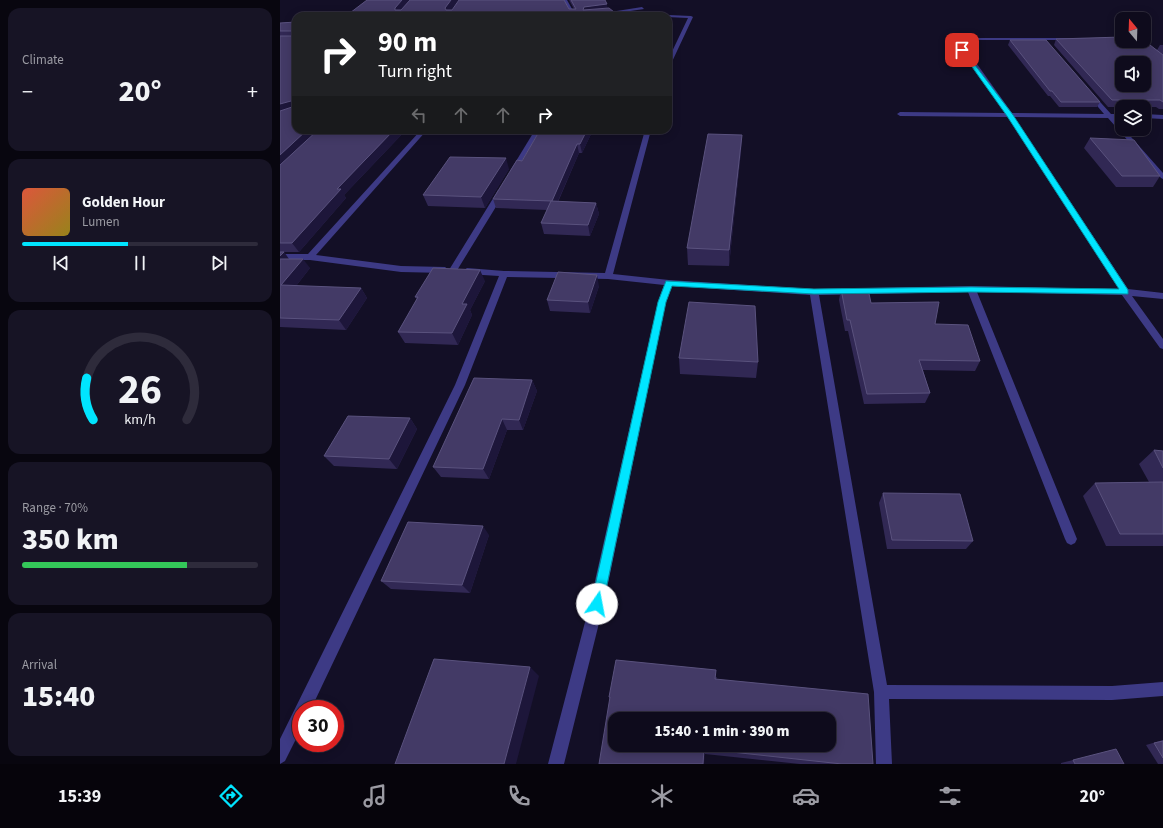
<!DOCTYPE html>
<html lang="en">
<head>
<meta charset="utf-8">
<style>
  body { margin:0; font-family:"Source Sans 3",sans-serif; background:#171425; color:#f1f3f6; height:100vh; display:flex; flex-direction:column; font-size:15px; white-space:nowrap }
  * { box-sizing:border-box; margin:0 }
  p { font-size:13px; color:#9b9ba3 }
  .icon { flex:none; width:22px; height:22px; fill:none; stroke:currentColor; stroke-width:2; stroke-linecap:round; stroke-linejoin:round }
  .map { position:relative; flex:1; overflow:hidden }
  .panel { display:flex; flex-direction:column; gap:8px; padding:8px; background:#08060f; width:280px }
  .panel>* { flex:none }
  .guide { position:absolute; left:12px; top:12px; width:380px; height:122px; border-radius:12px; box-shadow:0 2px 10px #0003,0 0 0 1px #2e2b3b; background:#202124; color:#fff; overflow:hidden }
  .needle { width:26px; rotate:341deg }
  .controls { position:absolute; left:835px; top:12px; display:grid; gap:8px }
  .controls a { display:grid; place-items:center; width:36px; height:36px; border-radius:8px; background:#0e0b1c; box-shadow:0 2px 10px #0003,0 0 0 1px #2e2b3b; font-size:20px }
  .speed { position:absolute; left:12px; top:700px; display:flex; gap:8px; font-size:20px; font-weight:700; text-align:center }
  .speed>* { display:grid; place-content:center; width:52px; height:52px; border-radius:50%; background:#0e0b1c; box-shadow:0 2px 10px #0003,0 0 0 1px #2e2b3b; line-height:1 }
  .speed .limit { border:6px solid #d22; background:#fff; color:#111 }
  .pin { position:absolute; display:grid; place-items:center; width:34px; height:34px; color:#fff; margin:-17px; border-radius:8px; box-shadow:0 2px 6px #0006 }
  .me { position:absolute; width:44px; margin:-22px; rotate:12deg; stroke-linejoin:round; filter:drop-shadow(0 0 3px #0008) }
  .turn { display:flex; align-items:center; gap:14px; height:84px; padding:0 20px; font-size:18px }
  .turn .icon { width:52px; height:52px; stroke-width:2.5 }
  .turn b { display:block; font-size:28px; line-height:34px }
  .lanes { display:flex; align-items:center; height:38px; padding:0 20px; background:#0003; justify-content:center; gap:20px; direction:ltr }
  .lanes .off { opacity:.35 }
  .big { font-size:30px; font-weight:800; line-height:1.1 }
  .panel .tile { flex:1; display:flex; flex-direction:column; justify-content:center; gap:6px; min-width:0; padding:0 14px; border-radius:12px; background:#171425 }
  .panel .dial { align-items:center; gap:0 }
  .dial svg { height:104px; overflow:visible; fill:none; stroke:#2e2b3b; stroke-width:7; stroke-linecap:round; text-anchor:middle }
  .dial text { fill:#f1f3f6; stroke:none }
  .song { display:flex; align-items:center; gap:12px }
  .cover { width:48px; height:48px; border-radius:6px; background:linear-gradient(135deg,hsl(10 70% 55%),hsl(50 70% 35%)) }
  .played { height:4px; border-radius:2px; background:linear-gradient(90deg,#00e5ff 45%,#2e2b3b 45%) }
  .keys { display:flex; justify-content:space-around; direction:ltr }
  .heat { display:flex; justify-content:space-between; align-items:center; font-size:22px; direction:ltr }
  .charge { height:6px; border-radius:3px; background:linear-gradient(90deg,#34c759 70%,#2e2b3b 0) }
  .trip { position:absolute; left:328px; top:712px; width:228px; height:40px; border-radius:12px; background:#0e0b1c; box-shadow:0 2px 10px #0003,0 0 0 1px #2e2b3b; font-weight:800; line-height:40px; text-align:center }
  .dock { display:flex; height:64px; justify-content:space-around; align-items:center; background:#06040b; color:#9b9ba3 }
  .dock .icon { width:28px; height:28px }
  .dock .active { color:#00e5ff }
  .dock b { font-size:18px; color:#f1f3f6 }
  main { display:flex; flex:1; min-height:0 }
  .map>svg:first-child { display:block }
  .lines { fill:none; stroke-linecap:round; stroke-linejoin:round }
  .street { fill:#3d3a85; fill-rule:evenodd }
  .wall { fill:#312854 }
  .shaded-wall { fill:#1d163a }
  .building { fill:#433a66; stroke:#5a527e; fill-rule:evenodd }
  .route { fill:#00e5ff; stroke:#0095a6 }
</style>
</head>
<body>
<main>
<section class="panel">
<div class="tile"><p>Climate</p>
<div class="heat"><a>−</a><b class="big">20°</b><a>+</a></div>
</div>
<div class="tile">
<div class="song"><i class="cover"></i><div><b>Golden Hour</b><p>Lumen</p></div></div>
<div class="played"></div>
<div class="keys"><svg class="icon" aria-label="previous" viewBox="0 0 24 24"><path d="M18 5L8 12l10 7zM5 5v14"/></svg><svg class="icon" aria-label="pause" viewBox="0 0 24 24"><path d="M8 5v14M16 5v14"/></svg><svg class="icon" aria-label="next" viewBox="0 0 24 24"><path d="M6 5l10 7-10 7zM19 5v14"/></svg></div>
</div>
<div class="tile dial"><svg viewBox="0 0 100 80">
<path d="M14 69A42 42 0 1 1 86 69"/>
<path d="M14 69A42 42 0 0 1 9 37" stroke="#00e5ff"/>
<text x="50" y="56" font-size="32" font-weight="700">26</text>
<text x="50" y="72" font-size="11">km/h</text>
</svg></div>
<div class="tile"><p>Range · 70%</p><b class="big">350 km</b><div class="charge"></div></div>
<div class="tile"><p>Arrival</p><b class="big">15:40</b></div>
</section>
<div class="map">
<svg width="883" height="764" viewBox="0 0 883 764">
  <rect width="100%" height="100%" fill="#130f26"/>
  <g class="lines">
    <!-- street -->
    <g class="street">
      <path d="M283,0H287L296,16H292Z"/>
      <path d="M362,7L364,9L316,16H305Z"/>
      <path d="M366,14L411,16L413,17L390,66L388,67V60L408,18L366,16Z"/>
      <path d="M690,38H810L812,39L810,40H690L683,41L682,43L732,113L824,114L807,94L812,93L831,114H842V118H834L842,127V129H844L883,173V179L881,178L828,118L734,117L848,289L883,293V299L852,296L883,339V349L880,348L842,295L697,292L797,539L795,543L791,545L787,543L785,539L688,292L539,295L607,685L832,686L883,682V696L832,700L609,699L612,764H596L594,692L530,295L392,286L386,302L324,603L284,764H268L310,603L378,302L384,285L328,279L227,277L185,385L31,709H21V729L5,761L0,764V739L175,385L219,276L187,274L183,271L187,268L224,271L325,273L365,130H371L333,274L389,280L534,289L691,286L839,289L728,117L620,116L617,114L620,112L726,113L676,43L679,39Z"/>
      <path d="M857,41H862L883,58V63Z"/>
      <path d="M864,114L883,115V119L864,118Z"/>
      <path d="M141,130H147L36,255L121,266L165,267L169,270L217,192L218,190H224L225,192L176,272L173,273L169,270L165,273L121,272L30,260H0V254H28Z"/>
      <path d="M255,130H261L235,172H231L230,171Z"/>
    </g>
  </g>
  <!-- wall -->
  <g class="wall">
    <path d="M289,0H325L327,4V8L289,9H294Z"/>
    <path d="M16,22V130H126L64,195L66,198L19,252H4L9,259L30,268L16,286L81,288L87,298L66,330L0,327V23Z"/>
    <path d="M776,39L860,45L877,50L880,45H883V109H879L876,107H828L774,45Z"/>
    <path d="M730,40L820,102L817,107H779L770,96H768L728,45Z"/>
    <path d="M260,130H313L302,153H299L278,202L316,203L319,214L310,236L264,234L261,223L267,210L216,208L213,199L242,161Z"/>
    <path d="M462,135L461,151L449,266L408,265L407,248Z"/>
    <path d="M810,138L880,176L873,187H836L804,148Z"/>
    <path d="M229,169L205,208L148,206L143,195Z"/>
    <path d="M205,281L190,310L192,315L178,345L125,343L118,332L137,299L135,297Z"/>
    <path d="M319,286L310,313L270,311L267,300Z"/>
    <path d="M561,289L591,303L655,324L700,361L695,371L643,370L650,393L645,403L584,404L568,331H565L559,300Z"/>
    <path d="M399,358L478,362L476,378L400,374Z"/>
    <path d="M252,380L257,391L243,430H227L209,479L161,477L153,467Z"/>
    <path d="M130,418L137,429L117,469L54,466L44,456Z"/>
    <path d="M874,450L883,451V546H826L803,496L815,483L869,482L859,464Z"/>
    <path d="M603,493L693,541L686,549H607L599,503Z"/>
    <path d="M209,535L190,593L111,589L101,581Z"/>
    <path d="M437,677L436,680L593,764H520L425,754L330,699L329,697Z"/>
    <path d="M883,740V764H878L866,745Z"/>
    <path d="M793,760L844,764H781V763Z"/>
  </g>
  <!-- shaded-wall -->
  <g class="shaded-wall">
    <path d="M122,0H131L118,15L115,10V8Z"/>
    <path d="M171,0H179L168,15L165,8Z"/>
    <path d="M327,4L328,11L303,10L304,7Z"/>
    <path d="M11,101L16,110L0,113V104Z"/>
    <path d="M27,130H41L0,169V155Z"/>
    <path d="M114,130H126L64,195L66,198L19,252L12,243L57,189Z"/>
    <path d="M307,130H313L302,153L300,144Z"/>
    <path d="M462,135L461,151L449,266V250Z"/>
    <path d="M297,144L299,153L274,210L272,201Z"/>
    <path d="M226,158L229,169L205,208L201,197Z"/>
    <path d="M316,203L319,214L310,236L308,225Z"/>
    <path d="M4,252L11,262H0V256Z"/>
    <path d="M23,259L30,268L9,295L1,285Z"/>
    <path d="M200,270L205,281L190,310L192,315L178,345L172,333L182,304Z"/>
    <path d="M317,275L319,286L310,313L308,302Z"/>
    <path d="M81,288L87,298L66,330L59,320Z"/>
    <path d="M252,380L257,391L243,430L239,420Z"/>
    <path d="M130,418L137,429L117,469L109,459Z"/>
    <path d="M222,419L227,430L209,479L203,469Z"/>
    <path d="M203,526L209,535L190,593L182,585Z"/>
    <path d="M250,667L259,676L236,764H224Z"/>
    <path d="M424,749L425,754L424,764H423Z"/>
  </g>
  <!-- building -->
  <g class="building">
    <path d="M87,0H122L115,8V10H121L130,0H171L165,8L166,10H172L179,0H284L289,9H296L291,0H325L327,4L304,7L303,10L329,8L339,16H66Z"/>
    <path d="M16,22V130H27L0,155V111L12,107L13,102L11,101L0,104V36H12L13,31H0V23Z"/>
    <path d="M842,37V41H855L860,45H870L883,55V102L880,100H832L776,39ZM842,63H864V85H842Z"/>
    <path d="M730,40H766L820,102H781L772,91H770Z"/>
    <path d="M38,130H114L57,189H61L12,243H0V165Z"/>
    <path d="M260,130H307L300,144H297L272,201L213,199L237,160L242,161Z"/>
    <path d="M428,134L462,135L449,250L407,248Z"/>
    <path d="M810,138L854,140L880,176H842Z"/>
    <path d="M170,157L226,158L201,197L143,195Z"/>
    <path d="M271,201L316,203L308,225L261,223Z"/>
    <path d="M0,252H4L0,256Z"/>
    <path d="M0,259H23L1,285L81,288L59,320L0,318Z"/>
    <path d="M153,268L200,270L182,304H187L172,333L118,332L138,297H135Z"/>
    <path d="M278,272L317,275L308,302L267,300Z"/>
    <path d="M561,289H588L591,303L659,302L655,324L688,325L700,361L639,360L650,393L587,394L570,320H567Z"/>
    <path d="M409,302L475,306L478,362L399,358Z"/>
    <path d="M194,378L252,380L239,420L222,419L203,469L153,467Z"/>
    <path d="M68,416L130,418L109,459L44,456Z"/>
    <path d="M874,450L883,451V468Z"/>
    <path d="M883,482V534H840L815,483Z"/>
    <path d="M603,493L680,494L693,541L612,540Z"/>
    <path d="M128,522L203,526L182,585L101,581Z"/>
    <path d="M154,659L250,667L224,764H115Z"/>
    <path d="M336,660L436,670L435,679L588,694L593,764H562L424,749L423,764H319L330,697H329ZM335,719H549V745H335Z"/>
    <path d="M883,741V758L874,743Z"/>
    <path d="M836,749L844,764H795L793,760Z"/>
  </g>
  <!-- route -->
  <path class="route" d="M682,48L733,115L848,290V294L691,292L534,294L392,286L386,302L323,604L321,608L317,610L313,608L311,604L378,302L386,281L534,289L691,287L839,289L727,116L680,50Z"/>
</svg>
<div class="controls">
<a><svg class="needle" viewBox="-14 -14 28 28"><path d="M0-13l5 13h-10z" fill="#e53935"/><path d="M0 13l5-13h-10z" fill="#9b9ba3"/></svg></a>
<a><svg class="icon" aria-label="sound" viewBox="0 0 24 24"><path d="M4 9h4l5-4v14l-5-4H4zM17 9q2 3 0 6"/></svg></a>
<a><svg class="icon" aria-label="layers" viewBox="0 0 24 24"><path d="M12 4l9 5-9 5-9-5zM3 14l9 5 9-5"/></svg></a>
</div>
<div class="speed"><div class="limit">30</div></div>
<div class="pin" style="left:682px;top:50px;background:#d93025"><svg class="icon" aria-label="arrive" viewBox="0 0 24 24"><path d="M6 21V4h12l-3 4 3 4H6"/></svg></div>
<svg class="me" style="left:317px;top:604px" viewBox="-20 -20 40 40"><circle r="19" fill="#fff"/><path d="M0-13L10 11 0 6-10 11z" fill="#00e5ff"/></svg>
<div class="trip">15:40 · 1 min · 390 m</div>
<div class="guide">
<div class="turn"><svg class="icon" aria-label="right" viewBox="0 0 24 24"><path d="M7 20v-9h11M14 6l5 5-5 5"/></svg><div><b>90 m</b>Turn right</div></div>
<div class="lanes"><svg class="icon off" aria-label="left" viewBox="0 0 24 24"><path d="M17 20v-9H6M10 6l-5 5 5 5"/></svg><svg class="icon off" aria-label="ahead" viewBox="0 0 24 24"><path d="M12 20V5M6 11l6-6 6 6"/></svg><svg class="icon off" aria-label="ahead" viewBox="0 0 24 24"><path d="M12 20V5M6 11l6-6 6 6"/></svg><svg class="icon" aria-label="right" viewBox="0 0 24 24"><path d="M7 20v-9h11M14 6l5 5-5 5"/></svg></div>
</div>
</div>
</main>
<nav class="dock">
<b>15:39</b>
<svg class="icon active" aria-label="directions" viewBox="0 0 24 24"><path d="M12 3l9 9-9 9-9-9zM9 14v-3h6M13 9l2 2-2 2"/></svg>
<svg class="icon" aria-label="music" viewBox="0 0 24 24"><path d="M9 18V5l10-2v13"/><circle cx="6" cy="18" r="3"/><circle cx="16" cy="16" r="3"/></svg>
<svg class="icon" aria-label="phone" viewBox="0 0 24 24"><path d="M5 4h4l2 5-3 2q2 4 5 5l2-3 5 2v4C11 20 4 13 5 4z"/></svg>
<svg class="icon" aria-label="climate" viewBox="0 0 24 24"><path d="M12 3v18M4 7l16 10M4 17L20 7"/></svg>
<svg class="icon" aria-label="car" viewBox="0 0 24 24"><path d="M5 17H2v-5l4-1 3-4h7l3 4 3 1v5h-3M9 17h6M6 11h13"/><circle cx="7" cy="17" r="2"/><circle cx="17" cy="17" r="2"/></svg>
<svg class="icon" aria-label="filters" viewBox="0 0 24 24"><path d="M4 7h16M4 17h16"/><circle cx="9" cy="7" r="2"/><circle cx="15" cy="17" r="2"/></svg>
<b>20°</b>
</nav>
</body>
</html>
